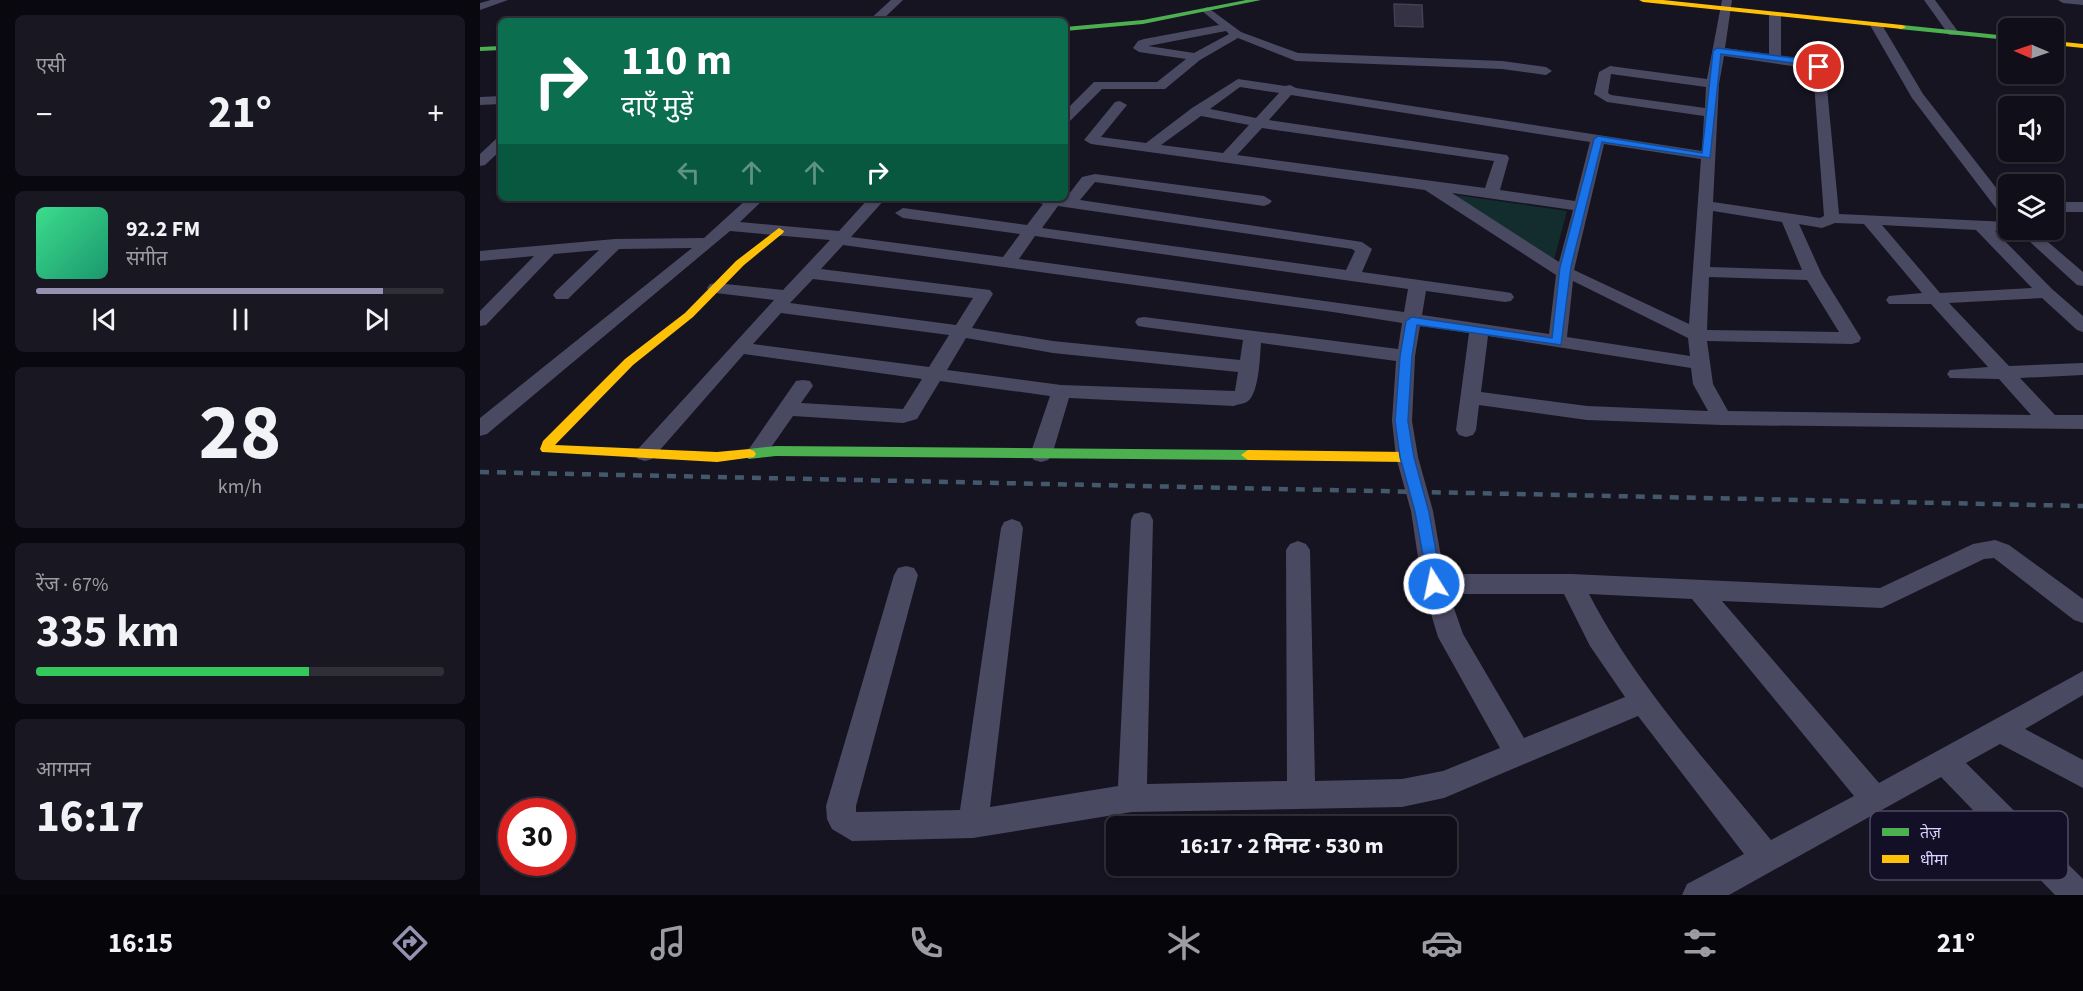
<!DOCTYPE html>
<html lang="hi">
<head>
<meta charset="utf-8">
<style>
  body { margin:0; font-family:"Source Sans 3","Noto Sans Devanagari",sans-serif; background:#191822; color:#f1f3f6; height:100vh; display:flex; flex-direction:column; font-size:22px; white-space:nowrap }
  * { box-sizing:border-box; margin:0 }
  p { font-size:20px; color:#9c9ca2 }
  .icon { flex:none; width:33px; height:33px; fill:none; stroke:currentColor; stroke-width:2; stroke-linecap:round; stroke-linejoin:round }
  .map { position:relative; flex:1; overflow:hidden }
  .side { display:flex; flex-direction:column; gap:15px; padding:15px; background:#09080e; width:480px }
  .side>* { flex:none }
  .hud { position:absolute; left:18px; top:18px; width:570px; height:183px; border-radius:9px; box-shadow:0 2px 4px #0004,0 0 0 2px #302f38; background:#0b6e4f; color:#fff; overflow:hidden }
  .needle { width:39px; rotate:272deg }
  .buttons { position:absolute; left:1518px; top:18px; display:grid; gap:12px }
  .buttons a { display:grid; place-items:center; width:66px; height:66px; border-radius:9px; background:#100f19; box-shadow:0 2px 4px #0004,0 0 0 2px #302f38; font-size:30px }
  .speed { position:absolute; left:18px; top:798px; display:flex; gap:12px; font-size:30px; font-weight:700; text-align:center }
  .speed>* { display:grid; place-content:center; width:78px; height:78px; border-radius:50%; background:#100f19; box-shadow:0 2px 4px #0004,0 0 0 2px #302f38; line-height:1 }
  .speed .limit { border:9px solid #d22; background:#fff; color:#111 }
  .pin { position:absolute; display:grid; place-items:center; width:51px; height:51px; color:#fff; margin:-26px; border:3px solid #fff; border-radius:50%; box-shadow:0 2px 6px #0007 }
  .me { position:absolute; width:66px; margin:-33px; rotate:350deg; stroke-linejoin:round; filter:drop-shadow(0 0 4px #0008) }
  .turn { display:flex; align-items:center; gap:21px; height:126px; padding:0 24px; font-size:27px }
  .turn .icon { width:78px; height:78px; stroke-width:2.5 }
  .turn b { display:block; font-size:42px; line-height:51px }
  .lanes { display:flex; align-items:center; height:57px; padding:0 24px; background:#0003; justify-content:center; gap:30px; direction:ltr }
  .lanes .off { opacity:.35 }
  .big { font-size:45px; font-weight:700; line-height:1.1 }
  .side .tile { flex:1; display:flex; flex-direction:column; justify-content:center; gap:9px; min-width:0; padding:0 21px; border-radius:9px; background:#191822 }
  .side .dial { align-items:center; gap:0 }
  .dial b { font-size:78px; line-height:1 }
  .song { display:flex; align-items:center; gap:18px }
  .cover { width:72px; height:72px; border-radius:9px; background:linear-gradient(135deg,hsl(150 70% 55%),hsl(160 70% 35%)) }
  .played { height:6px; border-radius:3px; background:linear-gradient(90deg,#9591b1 85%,#302f38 85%) }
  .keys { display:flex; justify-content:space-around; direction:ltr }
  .heat { display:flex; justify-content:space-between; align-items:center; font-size:33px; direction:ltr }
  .charge { height:9px; border-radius:4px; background:linear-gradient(90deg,#34c759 67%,#302f38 0) }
  .trip { position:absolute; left:626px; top:816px; width:351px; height:60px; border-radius:9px; background:#100f19; box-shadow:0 2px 4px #0004,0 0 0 2px #302f38; font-weight:700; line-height:60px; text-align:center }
  .tabs { display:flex; height:96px; justify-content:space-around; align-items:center; background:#06060a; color:#9c9ca2 }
  .tabs .icon { width:42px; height:42px }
  .tabs .current { color:#9591b1 }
  .tabs b { font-size:27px; color:#f1f3f6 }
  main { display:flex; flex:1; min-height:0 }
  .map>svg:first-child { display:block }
  .green { fill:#132c2d }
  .building { fill:#343243; stroke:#433f54; stroke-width:1.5 }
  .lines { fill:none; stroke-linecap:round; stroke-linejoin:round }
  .street { fill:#4a4962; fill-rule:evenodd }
  .fast { fill:#4caf50; fill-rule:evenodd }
  .slow { fill:#ffc107; fill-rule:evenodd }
  .rail { stroke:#43596b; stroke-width:4.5; stroke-dasharray:9 8; stroke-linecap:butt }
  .route { fill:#1a73e8; stroke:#114b97; stroke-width:1.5 }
  .key { fill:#130f26; stroke:#4e4a67; stroke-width:1.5 }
  .key-label { font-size:16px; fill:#d9d4ff }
</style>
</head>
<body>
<main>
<section class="side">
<div class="tile"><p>एसी</p>
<div class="heat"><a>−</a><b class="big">21°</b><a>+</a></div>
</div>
<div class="tile">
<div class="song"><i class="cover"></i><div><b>92.2 FM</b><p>संगीत</p></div></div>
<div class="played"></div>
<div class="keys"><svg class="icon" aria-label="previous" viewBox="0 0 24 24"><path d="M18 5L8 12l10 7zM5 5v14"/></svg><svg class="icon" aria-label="pause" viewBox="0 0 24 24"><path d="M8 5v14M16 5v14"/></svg><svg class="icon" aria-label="next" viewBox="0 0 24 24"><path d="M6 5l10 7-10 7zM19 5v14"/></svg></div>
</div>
<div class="tile dial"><b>28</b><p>km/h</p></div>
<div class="tile"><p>रेंज · 67%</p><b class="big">335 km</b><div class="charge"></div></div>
<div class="tile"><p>आगमन</p><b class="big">16:17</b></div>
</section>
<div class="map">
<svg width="1603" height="895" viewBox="0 0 1603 895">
  <rect width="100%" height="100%" fill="#161421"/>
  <!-- green -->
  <path class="green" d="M976,195L1087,211L1074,260L974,196Z"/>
  <!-- building -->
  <path class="building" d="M914,4L942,5L943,27L915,26Z"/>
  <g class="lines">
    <!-- street -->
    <g class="street">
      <path d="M11,0H28L0,10V3Z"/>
      <path d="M411,0H423L401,21H388Z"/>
      <path d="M1242,0H1252L1245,48L1289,54V15L1295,12L1301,15V56L1334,60L1345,67L1359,214L1528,222V230H1534L1515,231L1572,289L1603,316V332L1597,330L1562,298L1469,303L1529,366L1603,363V375L1540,378L1575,415H1603V429L1242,425L1107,420L999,405L996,430L993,435L986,437L979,435L976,430L989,333L940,326L935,356L932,421L938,457L953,511L964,574H1091L1400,588L1493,544L1515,540L1529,545L1603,599V623L1594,620L1514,558L1504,559L1402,608L1242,601L1399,783L1603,671V695L1545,729L1603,760V788L1520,744L1486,763L1603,879V895H1575L1461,777L1249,895H1202L1207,884L1264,854L1158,716L964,798L922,807L652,812L493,838L372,841L352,829L347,819L346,806L414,575L418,568L426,566L434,568L438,575L376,806V812L480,810L521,528L524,522L532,519L540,522L543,528L510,807L638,786L651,520L654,514L662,512L670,514L673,520L667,784L807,781L806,550L810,544L818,541L826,544L830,550L835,781L922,779L963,771L1020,748L958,637L942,584L931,511L916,457L912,421L916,361L781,343C780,356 779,393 768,401C765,404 758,404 754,406L589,398L572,455L568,460L561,462L554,460L550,455L570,396L460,381L437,419L423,423L313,416L285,456L278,458L271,456L267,451L271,446L316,381L323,380L330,381L333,386L321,403L423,409L442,379L264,354L172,459L165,461L158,459L154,454L158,449L294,300L236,293L230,292L227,288L230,284L236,283L303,290L350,240L250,231L7,434L0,436V418L212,248L139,249L88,299H76L73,295L76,291L119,250L74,254L6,325L0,326V311L54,256L0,261V251L135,239L224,238L268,198H285L260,222L359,231L389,198H406L371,237L523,257L540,234L423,218L415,213L423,208L547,225L563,204L552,201L549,198H586L602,177L615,174L784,196L792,201L789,204L784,206L615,182L600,200L882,242L892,249L882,272L1025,292L1031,293L1034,297L1031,301L1025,302L946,291L942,315L1069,334L1076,275L945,190L611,144L604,140L635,102L640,101L647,105L621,137L666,143L712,108L758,79L805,86L810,85L816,88L1222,151L1224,116L1127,102L1114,94L1119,72L1130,66L1227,79ZM1244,56L1333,69L1344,216L1340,218L1233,202L1239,84ZM1131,74L1226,87L1225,108L1131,95L1128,93ZM760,87L799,93L776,118L730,109ZM811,95L1110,142L1095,201L1020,190L1029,158L1027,155L789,120ZM721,116L769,125L743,153L681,145ZM782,128L1014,161L1005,188L757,155ZM1124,144L1221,159L1209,324L1094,270ZM972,193L1093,210L1079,262ZM578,206L872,249L875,251L866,270L562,228ZM1233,211L1302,222L1322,270L1230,267ZM1355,223L1384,224L1442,293L1409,296L1406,300L1409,304H1451L1508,367L1470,370L1467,374L1470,378L1519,379L1551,415L1248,411L1233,384L1227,341L1372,344L1379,342L1381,338L1342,275L1319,224L1342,228ZM1402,225L1496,230L1552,288L1460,293ZM555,236L928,289L924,312L539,259ZM363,245L853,312L922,323L918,349L664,317L658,318L655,322L658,326L664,327L763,340L760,360L573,341L492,328L513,294L510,290L341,269ZM1229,277L1327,280L1359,332L1227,330ZM333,279L493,298L476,325L310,303ZM1093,281L1208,338L1210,356L1087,337ZM301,313L469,335L449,367L273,344ZM1008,336L1211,368L1213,384L1228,411L1107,406L1001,392ZM486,338L573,353L758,372L755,391L581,385L467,370ZM969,594H1084L1110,646L1145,697L1044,738L983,634ZM1109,594L1212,599L1374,796L1291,840C1227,761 1156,685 1109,594Z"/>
      <path d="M1444,0H1455L1479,33L1477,35H1469Z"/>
      <path d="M1578,0H1603V5L1583,3Z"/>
      <path d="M727,7L761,32L818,53L1022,61L1066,67L1072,71L1066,75L1022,69L816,61L758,38L720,60L685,89H622L590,121L585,122V111L614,82H677L706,59L659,52L653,48L658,41L664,39L739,25L721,10ZM746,31L749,34L714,53L668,46Z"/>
      <path d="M1396,22L1402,25L1443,94L1528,203V218L1522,216L1432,98L1390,25Z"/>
      <path d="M21,96V104L0,105V97Z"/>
      <path d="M21,138V150L5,165L0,166V154L16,139Z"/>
      <rect x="1574" y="202" width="29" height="10"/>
      <path d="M1537,230H1554L1603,272V286L1597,285Z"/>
    </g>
    <!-- fast -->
    <g class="fast">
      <path d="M766,0H781L663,24L585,31V27L663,20Z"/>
      <path d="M1422,25L1528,36V40L1419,29L1418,27Z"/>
      <path d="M21,46V50L0,51V47Z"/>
      <path d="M296,446L768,450L775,455L768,460L296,456L269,459L262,454L269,449Z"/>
    </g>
    <!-- slow -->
    <g class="slow">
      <path d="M1159,0H1183L1422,25L1426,27L1422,29L1163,2Z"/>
      <path d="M1574,41L1603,44V48L1574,45Z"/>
      <path d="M299,228L304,231L303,233L264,265L213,317L153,365L75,445L237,452L269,449L274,451L276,454L274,457L237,462L62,452L60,449L63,441L145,359L205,313L256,261Z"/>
      <path d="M768,450L927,452L934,457L927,462L768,460L761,455Z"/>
    </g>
    <!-- rail -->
    <path class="rail" d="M0,472L1603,506"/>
  </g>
  <!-- route -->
  <path class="route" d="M1237,48L1330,60L1343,67L1339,69L1329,65L1241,54L1230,158L1122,142L1091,267L1081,345L937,325L932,356L928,421L934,457L949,512L962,584L960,588L954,590L949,588L935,512L920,457L915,421L920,356L926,321L932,317L1072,338L1080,267L1114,139L1118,136L1222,153L1233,51Z"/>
  <!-- legend -->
  <rect x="1390" y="811" width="198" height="69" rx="9" class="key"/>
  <rect x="1402" y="828" width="27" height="8" fill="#4caf50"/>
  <rect x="1402" y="855" width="27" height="8" fill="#ffc107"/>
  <g class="key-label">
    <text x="1440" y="838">तेज़</text>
    <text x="1440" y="865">धीमा</text>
  </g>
</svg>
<div class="buttons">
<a><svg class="needle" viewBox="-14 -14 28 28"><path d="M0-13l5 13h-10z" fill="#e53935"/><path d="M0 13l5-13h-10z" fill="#9c9ca2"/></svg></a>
<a><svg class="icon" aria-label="sound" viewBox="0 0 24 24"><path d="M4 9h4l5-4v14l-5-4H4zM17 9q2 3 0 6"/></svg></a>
<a><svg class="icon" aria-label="layers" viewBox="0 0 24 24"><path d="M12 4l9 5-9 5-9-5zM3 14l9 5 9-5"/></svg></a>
</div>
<div class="speed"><div class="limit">30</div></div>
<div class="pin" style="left:1339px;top:67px;background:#d93025"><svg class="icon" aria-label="arrive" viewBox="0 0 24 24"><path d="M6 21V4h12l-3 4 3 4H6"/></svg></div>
<svg class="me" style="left:954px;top:584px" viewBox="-20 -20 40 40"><circle r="17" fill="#1a73e8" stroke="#fff" stroke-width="3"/><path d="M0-11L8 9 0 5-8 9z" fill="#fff"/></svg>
<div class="trip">16:17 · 2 मिनट · 530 m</div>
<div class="hud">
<div class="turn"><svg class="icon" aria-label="right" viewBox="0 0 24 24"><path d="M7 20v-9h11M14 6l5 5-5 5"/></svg><div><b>110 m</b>दाएँ मुड़ें</div></div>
<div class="lanes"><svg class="icon off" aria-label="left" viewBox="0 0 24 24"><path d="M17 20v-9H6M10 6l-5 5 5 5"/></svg><svg class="icon off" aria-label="ahead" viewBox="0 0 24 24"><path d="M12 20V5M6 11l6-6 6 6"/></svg><svg class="icon off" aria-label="ahead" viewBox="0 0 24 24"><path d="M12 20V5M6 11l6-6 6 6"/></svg><svg class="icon" aria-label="right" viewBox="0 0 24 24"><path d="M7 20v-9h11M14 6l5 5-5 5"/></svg></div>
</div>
</div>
</main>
<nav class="tabs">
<b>16:15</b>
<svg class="icon current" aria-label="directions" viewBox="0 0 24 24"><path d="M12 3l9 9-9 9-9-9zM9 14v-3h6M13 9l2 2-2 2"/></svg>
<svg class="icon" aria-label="music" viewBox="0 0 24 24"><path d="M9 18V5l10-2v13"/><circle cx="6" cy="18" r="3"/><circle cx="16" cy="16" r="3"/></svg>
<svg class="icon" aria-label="phone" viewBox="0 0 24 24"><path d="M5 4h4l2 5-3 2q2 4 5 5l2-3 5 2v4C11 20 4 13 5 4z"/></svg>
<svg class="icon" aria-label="climate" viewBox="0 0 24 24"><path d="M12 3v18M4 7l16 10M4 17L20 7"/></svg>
<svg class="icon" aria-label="car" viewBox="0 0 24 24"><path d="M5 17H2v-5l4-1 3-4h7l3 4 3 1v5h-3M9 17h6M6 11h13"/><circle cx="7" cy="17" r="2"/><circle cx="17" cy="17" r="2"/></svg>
<svg class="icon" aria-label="filters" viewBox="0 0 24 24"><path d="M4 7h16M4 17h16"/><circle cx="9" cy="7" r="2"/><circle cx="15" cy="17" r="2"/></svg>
<b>21°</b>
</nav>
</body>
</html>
